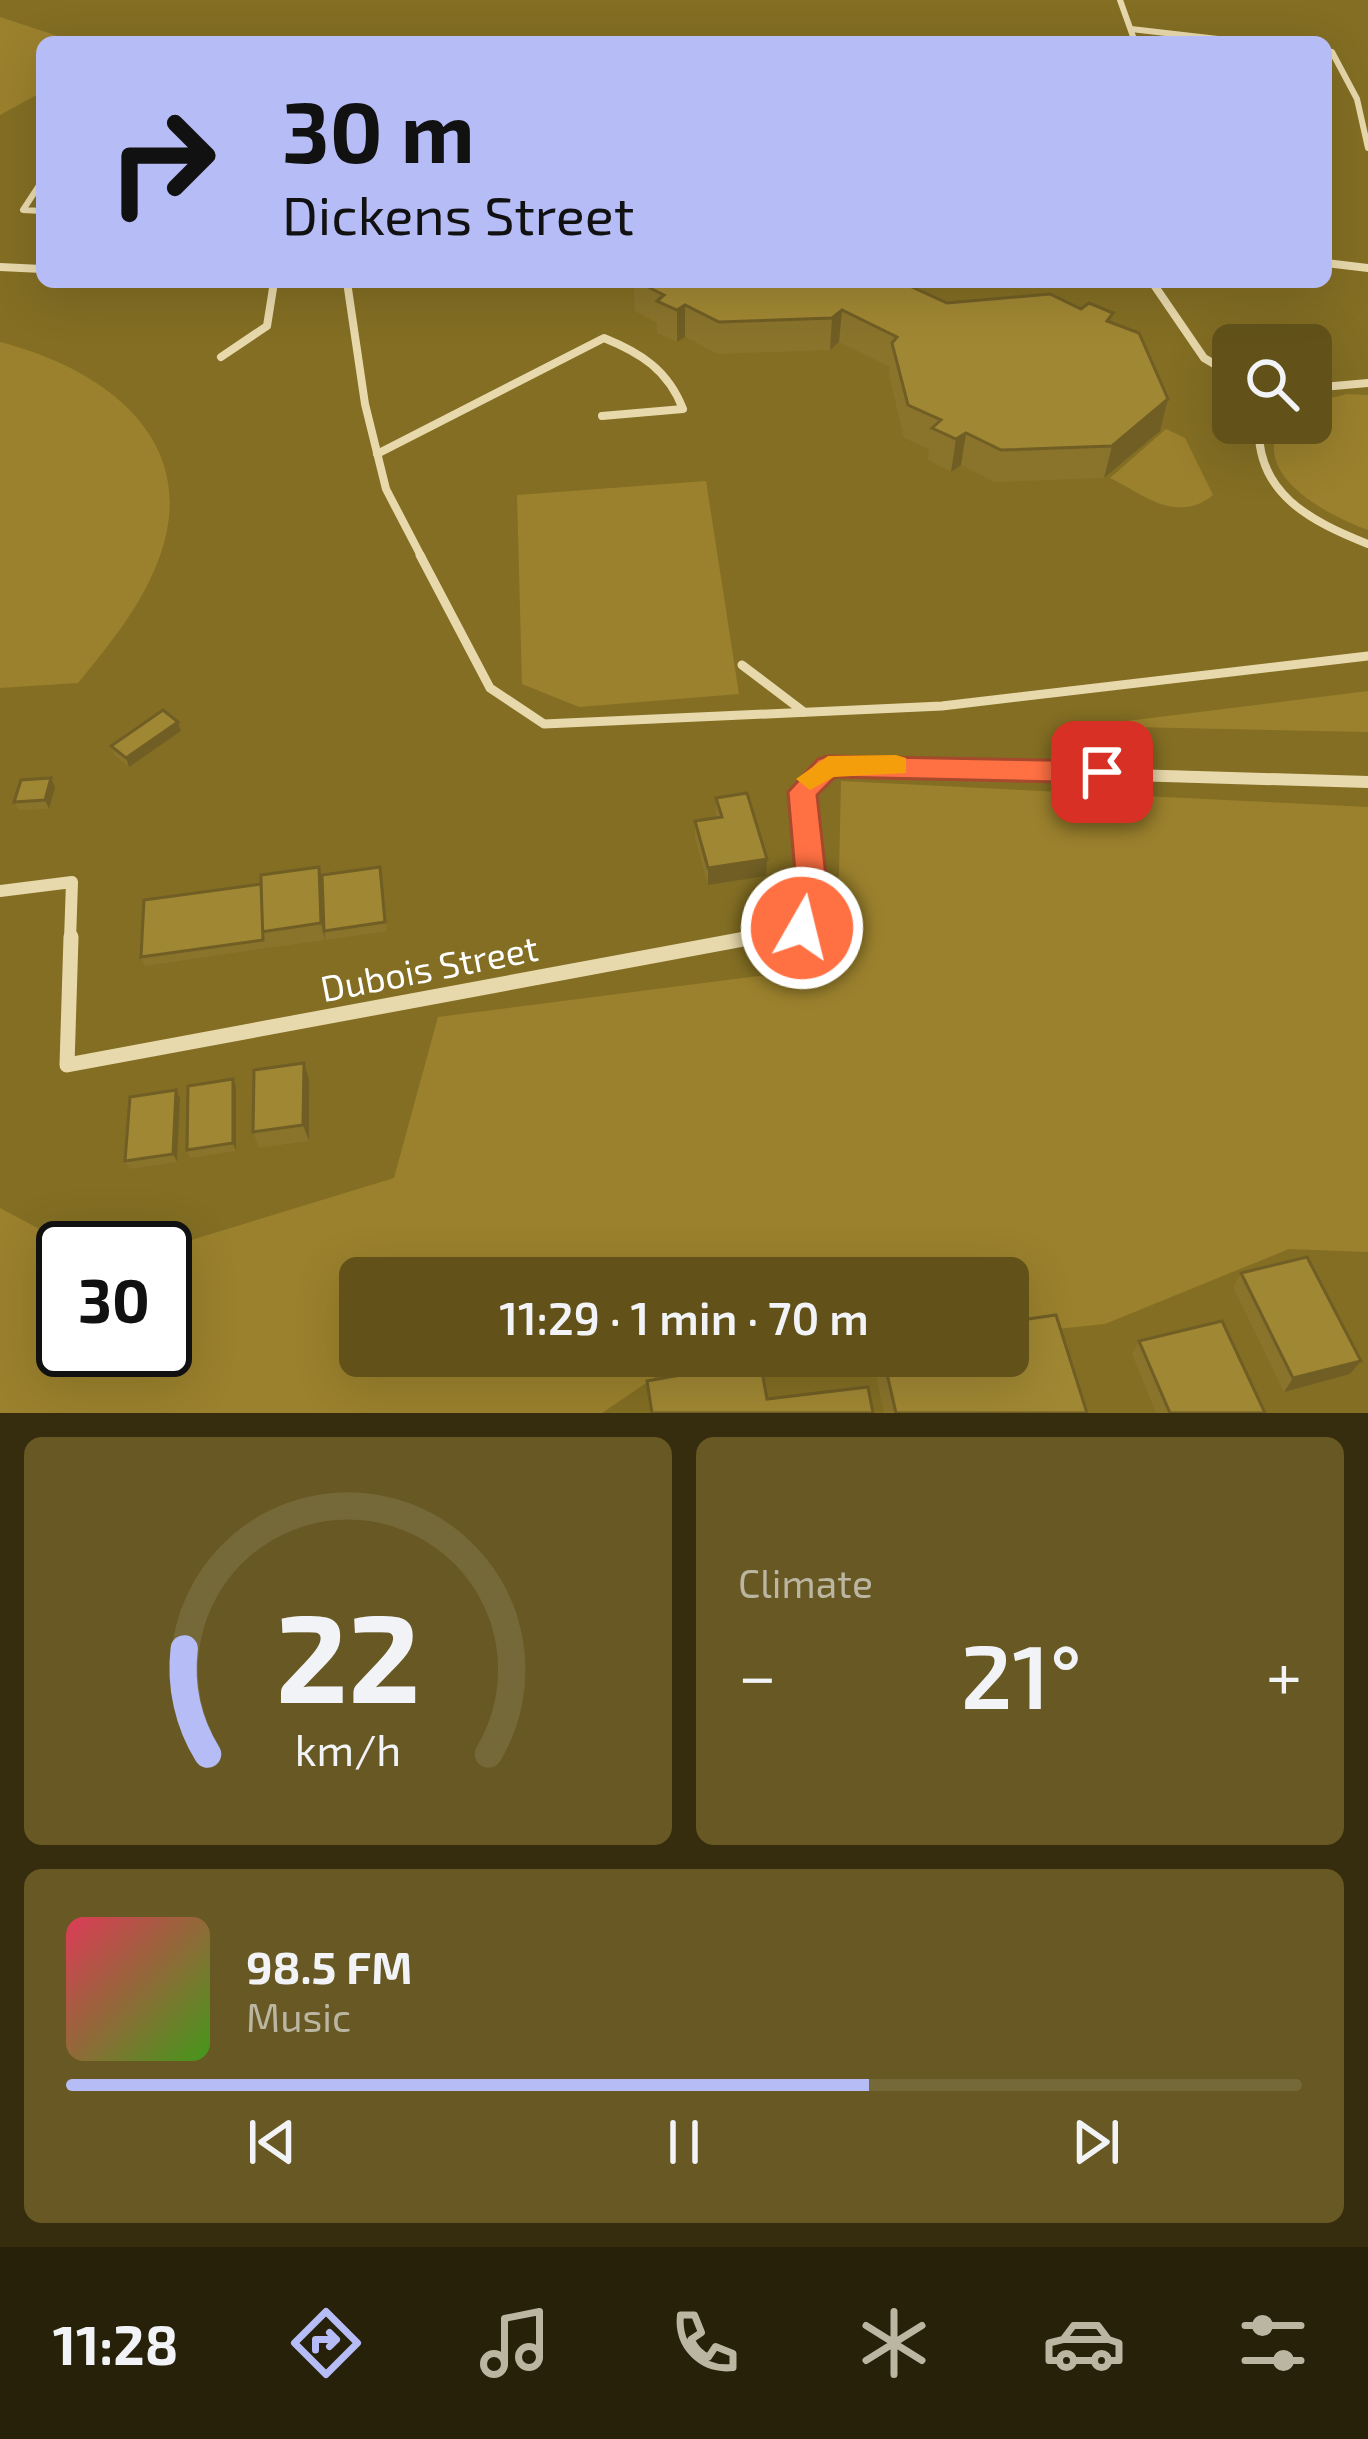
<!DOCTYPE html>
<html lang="en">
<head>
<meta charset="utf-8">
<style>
  body { margin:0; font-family:"Exo 2",sans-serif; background:#685823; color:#f1f3f6; height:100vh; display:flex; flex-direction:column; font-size:45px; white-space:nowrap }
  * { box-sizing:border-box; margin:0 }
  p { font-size:39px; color:#bbb6a2 }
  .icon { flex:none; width:66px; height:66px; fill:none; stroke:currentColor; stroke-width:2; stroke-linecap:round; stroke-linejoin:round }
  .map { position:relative; height:1413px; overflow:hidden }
  .details { display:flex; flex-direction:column; gap:24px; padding:24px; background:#362d0e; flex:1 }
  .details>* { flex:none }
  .top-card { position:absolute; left:36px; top:36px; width:1296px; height:252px; border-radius:18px; box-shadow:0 12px 48px #0002; background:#b6bcf5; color:#111; overflow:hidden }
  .fabs { position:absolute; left:1212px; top:324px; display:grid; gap:24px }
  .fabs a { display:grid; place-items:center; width:120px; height:120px; border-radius:18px; background:#62521a; box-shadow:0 12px 48px #0002; font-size:60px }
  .speed { position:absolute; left:36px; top:1221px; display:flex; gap:24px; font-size:60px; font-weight:700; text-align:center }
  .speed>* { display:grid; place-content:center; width:156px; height:156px; border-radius:50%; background:#62521a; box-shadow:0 12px 48px #0002; line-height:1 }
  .speed .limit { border:6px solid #111; border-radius:18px; background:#fff; color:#111 }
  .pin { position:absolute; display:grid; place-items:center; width:102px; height:102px; color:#fff; margin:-51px; border-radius:24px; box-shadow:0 6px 18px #0006 }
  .me { position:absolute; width:132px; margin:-66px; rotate:8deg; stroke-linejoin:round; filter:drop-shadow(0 0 9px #0008) }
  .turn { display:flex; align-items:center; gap:42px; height:252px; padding:0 48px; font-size:54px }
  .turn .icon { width:156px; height:156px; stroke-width:2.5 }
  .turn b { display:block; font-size:84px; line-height:102px }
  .big { font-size:90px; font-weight:600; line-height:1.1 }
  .details .tile { flex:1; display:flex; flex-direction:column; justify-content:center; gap:18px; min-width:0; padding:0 42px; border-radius:18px; background:#685823 }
  .details .dial { align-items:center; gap:0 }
  .dial svg { height:312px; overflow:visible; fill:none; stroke:#766939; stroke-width:7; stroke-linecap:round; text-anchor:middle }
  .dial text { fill:#f1f3f6; stroke:none }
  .song { display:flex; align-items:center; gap:36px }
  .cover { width:144px; height:144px; border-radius:18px; background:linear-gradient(135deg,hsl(350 70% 55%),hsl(100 70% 35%)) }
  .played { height:12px; border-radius:6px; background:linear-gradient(90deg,#b6bcf5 65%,#766939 65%) }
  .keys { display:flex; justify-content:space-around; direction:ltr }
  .heat { display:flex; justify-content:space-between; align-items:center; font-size:66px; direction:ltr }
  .details .tiles { flex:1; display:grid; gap:24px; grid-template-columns:1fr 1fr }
  .tile:last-child { grid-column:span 2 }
  .trip { position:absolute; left:339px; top:1257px; width:690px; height:120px; border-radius:18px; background:#62521a; box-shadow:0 12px 48px #0002; font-weight:600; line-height:120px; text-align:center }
  .menu { display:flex; height:192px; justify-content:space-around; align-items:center; background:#27210a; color:#bbb6a2 }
  .menu .icon { width:84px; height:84px }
  .menu .on { color:#b6bcf5 }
  .menu b { font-size:54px; color:#f1f3f6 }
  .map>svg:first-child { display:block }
  .green { fill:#9b812d }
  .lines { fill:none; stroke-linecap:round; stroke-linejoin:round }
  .lane-far2 { stroke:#e8d9ac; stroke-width:6 }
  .lane-far1 { stroke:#e8d9ac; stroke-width:8 }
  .lane { stroke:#e8d9ac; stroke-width:9 }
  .street-far1 { stroke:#e8d9ac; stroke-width:12 }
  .street { stroke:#e8d9ac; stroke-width:15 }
  .wall { fill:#8a742c }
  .shaded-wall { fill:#705e24 }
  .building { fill:#a08733; stroke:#705e24; stroke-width:3 }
  .route { fill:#ff7043; stroke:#a6492c; stroke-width:3 }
  .slow { fill:#f59e0b }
  .labels { text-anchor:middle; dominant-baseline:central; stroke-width:12; stroke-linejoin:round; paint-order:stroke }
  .street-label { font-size:36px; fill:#fff; stroke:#836e23 }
</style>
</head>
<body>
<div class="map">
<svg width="1368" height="1413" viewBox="0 0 1368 1413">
  <rect width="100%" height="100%" fill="#836e23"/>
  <!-- green -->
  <g class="green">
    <path d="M0,17L76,42H42V92L0,115Z"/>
    <path d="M0,342C102,368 205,439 158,561C140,608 109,645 78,683L0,688Z"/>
    <path d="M1347,394L1368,395V530C1331,517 1246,474 1283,423H1311V403Z"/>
    <path d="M1166,429L1185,438L1213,495C1177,524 1146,496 1110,478Z"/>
    <path d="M706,481L739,694L579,707L522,684L517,495Z"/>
    <path d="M1368,691V732L1086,726Z"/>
    <path d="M841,781L1368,807V1252L1289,1249L1105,1324L1008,1334V1278H360V1356H805L664,1371L602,1413H0V1208L75,1248H63V1350H165V1248L394,1178L438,1017L837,966Z"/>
  </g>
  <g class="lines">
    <!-- lane-far2 -->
    <g class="lane-far2">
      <path d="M1120,0L1135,42"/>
      <path d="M1131,29L1244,42"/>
      <path d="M1326,51L1332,52L1357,99L1368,148"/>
      <path d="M42,181L23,210L42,211"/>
    </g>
    <!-- lane-far1 -->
    <g class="lane-far1">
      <path d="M1326,263L1368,268"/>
      <path d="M0,267L42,269"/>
      <path d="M347,282L365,404L386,489L422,558"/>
      <path d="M1152,282L1204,358L1233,375"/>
      <path d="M221,357L267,326L274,282"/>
      <path d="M1311,388L1368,383"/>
      <path d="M1259,423C1255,493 1310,521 1368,544"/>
      <path d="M377,454L604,338C641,353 668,370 683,409L602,416"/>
    </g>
    <!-- lane -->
    <g class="lane">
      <path d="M420,555L490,688L544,724L942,706L1368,656"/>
      <path d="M742,665L804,712"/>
    </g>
    <!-- street-far1 -->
    <g class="street-far1">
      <path d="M0,891L72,882L70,940"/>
      <path d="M738,940L809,922L812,894L802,792L828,766L1368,782"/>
    </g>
    <!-- street -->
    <path class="street" d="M71,937L67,1065L755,937"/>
  </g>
  <!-- wall -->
  <g class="wall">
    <path d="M633,282H901L947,303L1111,322L1160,431L1104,478L995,482L961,465L951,472L928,460L929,449L904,438L889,375L890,367L839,342L830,350L718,354L685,337L677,342L657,333V323L635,311Z"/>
    <path d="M181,731L129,767L114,755L111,746Z"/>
    <path d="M51,778L55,787L49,809L19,810L14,802Z"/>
    <path d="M716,798L766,876L708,885L695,838V821L716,818Z"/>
    <path d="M380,867L387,931L326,940L325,936V940L267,948L266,945V948L145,966L141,957L261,884L322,879Z"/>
    <path d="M309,1079V1141L259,1148L253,1132Z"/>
    <path d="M236,1087V1151L190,1158L187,1150Z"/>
    <path d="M176,1090L180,1098L177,1162L130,1169L125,1161Z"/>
    <path d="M1241,1273L1361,1361L1350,1374L1284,1392L1233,1287Z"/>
    <path d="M1139,1341L1265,1413H1156L1132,1354Z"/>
    <path d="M876,1356H1008L1087,1413H884L874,1367Z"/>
  </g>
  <!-- shaded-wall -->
  <g class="shaded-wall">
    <path d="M685,305V337L677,342V310Z"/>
    <path d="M842,310L839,342L830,350L832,318Z"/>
    <path d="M1168,399L1160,431L1104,478L1112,446Z"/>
    <path d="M966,433L961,465L951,472L956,439Z"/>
    <path d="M178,722L181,731L129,767L126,758Z"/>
    <path d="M51,778L55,787L49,809L45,800Z"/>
    <path d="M767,859L766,876L708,885V868Z"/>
    <path d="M319,867L324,884L325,940L321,923Z"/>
    <path d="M304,1063L309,1079V1141L303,1125Z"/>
    <path d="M233,1079L236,1087V1151L233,1143Z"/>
    <path d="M176,1090L180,1098L177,1162L173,1154Z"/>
    <path d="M1361,1361L1350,1374L1284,1392L1293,1378Z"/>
  </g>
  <!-- building -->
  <g class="building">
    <path d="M638,282H901L947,303L1050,294L1081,309L1089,303L1113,313L1107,321L1139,333L1168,399L1112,446L1001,450L966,433L956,439L932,428L941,420L908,405L892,343L897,337L842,310L832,318L719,322L685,305L677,310L657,301L664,295Z"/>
    <path d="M163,710L178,722L126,758L111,746Z"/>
    <path d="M51,778L45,800L14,802L21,780Z"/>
    <path d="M747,793L767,859L708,868L695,821L722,817L716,798Z"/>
    <path d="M319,867L321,923L261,932V875Z"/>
    <path d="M380,867L385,922L324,931L322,875Z"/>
    <path d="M261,884L263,940L141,957L144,900Z"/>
    <path d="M304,1063L303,1125L253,1132L254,1070Z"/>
    <path d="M233,1079V1143L187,1150L188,1086Z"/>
    <path d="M176,1090L173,1154L125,1161L130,1097Z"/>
    <path d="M1307,1257L1361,1361L1293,1378L1241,1273Z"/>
    <path d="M1056,1315L1087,1413H896L883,1356H1008V1322Z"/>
    <path d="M1222,1321L1265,1413H1170L1139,1341Z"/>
    <path d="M760,1361L767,1399L868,1387L873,1413H652L647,1381Z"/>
  </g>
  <!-- route -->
  <path class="route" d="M828,756L1102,761L1116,772L1102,783L835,777L817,795L828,894L824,922L802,941L786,928L797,894L788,792L818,759Z"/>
  <!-- slow -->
  <path class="slow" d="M896,755L906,758V773L834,777L810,790L796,779L828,756Z"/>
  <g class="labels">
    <!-- street labels -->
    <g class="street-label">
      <text transform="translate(429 967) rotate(-11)">Dubois Street</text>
    </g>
  </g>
</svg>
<div class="fabs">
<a><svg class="icon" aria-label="search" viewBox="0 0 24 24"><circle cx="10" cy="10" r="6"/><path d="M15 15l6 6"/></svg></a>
</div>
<div class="speed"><div class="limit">30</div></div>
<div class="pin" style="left:1102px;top:772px;background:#d93025"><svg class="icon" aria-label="arrive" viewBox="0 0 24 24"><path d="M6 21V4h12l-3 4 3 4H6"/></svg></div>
<svg class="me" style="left:802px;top:928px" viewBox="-20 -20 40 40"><circle r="17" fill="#ff7043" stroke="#fff" stroke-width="3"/><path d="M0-11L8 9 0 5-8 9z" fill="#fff"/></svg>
<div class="trip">11:29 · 1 min · 70 m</div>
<div class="top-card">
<div class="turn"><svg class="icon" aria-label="right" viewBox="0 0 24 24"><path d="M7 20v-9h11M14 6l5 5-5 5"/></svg><div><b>30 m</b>Dickens Street</div></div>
</div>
</div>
<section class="details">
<div class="tiles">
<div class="tile dial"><svg viewBox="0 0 100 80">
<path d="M14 69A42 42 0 1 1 86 69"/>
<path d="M14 69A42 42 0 0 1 8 42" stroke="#b6bcf5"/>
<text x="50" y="56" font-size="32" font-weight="700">22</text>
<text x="50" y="72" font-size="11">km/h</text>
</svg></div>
<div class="tile"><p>Climate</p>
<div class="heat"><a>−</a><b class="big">21°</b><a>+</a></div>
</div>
<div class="tile">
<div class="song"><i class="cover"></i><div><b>98.5 FM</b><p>Music</p></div></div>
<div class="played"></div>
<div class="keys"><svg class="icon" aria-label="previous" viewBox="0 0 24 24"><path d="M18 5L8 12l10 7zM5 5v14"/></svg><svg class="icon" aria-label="pause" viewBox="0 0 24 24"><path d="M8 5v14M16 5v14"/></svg><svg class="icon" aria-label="next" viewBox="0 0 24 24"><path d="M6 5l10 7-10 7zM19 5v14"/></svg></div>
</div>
</div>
</section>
<nav class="menu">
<b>11:28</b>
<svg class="icon on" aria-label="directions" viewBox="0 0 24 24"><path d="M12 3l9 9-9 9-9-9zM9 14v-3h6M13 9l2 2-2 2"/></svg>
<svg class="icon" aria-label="music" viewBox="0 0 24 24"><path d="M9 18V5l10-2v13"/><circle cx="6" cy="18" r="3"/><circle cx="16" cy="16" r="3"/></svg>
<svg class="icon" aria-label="phone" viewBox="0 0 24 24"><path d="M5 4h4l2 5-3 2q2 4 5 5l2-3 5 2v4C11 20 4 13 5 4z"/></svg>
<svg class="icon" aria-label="climate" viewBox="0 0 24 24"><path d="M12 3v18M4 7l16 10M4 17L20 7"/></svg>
<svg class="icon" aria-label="car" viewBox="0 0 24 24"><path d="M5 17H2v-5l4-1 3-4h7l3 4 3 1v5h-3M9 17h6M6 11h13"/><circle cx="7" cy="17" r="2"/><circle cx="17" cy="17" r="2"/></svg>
<svg class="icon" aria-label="filters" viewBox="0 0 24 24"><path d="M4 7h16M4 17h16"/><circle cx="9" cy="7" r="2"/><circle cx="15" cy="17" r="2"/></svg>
</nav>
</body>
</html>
